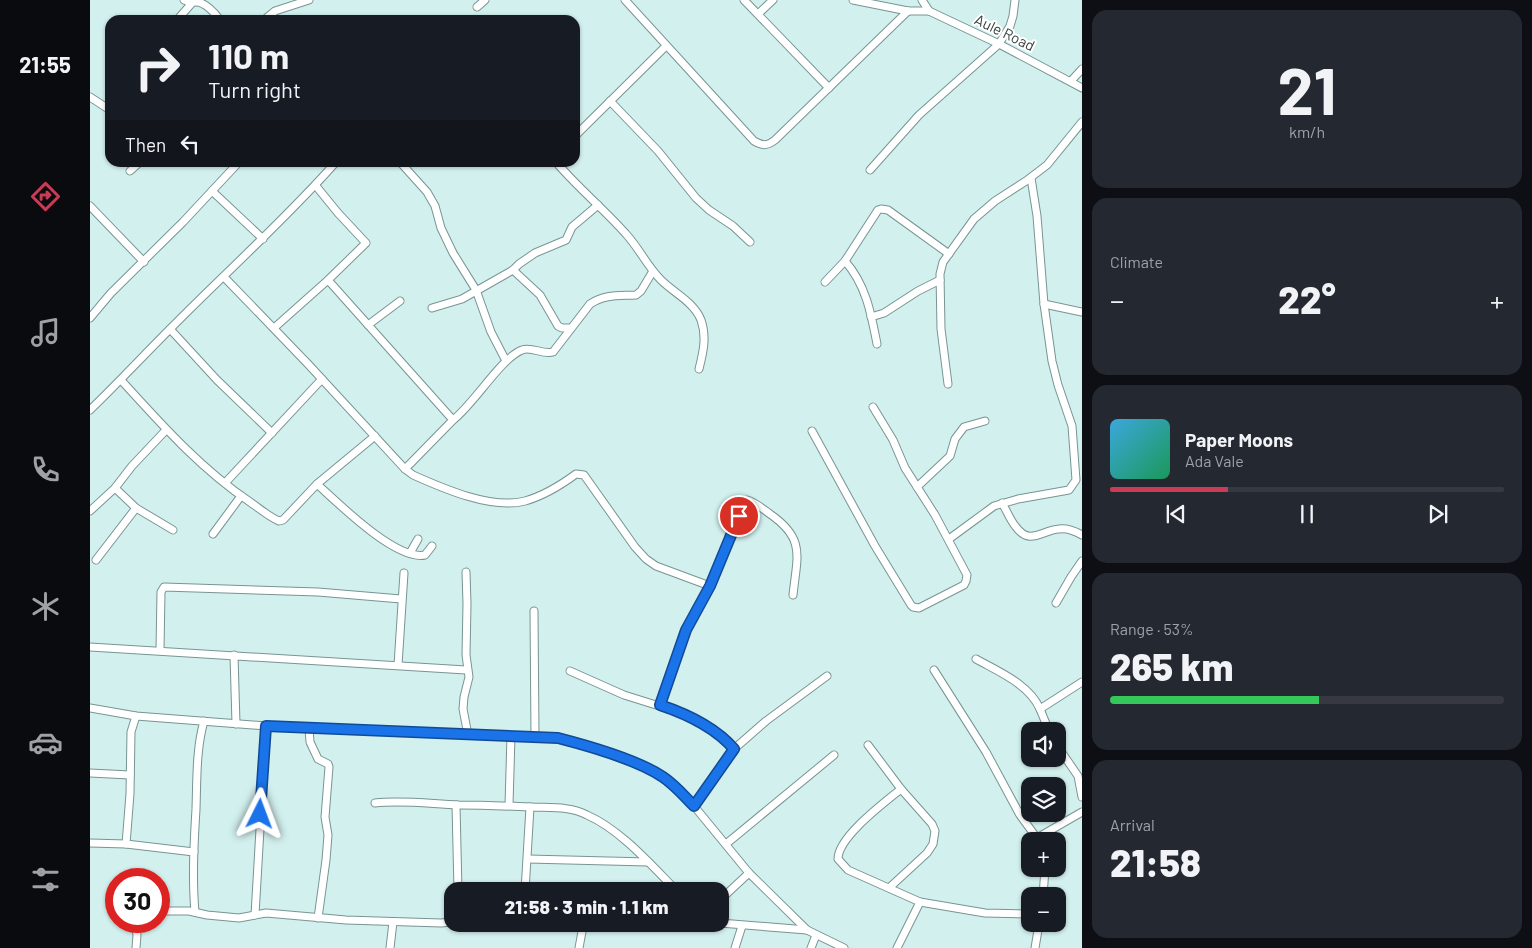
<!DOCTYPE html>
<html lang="en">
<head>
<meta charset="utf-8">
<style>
  body { margin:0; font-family:Barlow,sans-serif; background:#242831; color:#f1f3f6; height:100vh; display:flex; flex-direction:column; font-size:19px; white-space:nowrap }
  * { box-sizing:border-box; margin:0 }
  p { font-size:16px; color:#9ea1a6 }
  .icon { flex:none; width:28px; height:28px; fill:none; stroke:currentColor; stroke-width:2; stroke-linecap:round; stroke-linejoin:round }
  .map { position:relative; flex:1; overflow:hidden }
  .panel { display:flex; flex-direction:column; gap:10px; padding:10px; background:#0d0f14; width:450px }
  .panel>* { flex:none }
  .hud { position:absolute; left:15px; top:15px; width:475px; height:152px; border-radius:15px; box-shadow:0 1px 4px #0004; background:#171b24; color:#f1f3f6; overflow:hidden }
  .buttons { position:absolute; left:931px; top:722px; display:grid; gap:10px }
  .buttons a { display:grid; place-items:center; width:45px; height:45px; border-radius:10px; background:#171b24; box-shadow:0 1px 4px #0004; font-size:25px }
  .speed { position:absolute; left:15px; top:868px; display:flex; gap:10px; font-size:25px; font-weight:700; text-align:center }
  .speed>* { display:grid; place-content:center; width:65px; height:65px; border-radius:50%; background:#171b24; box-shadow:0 1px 4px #0004; line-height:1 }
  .speed .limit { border:8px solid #d22; background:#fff; color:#111 }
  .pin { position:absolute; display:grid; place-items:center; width:42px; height:42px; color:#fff; margin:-21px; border:2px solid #fff; border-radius:50%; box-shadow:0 1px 5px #0007 }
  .me { position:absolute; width:55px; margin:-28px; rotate:3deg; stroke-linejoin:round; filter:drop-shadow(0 0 4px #0008) }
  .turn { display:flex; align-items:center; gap:18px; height:105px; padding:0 20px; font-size:22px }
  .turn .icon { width:65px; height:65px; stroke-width:2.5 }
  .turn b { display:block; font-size:35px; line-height:42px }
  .then { display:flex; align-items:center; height:48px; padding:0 20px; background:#0003; gap:10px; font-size:19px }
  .big { font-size:38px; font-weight:800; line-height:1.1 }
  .panel .widget { flex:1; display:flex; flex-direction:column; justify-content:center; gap:8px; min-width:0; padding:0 18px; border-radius:15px; background:#242831 }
  .panel .dial { align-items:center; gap:0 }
  .dial b { font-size:65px; line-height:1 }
  .song { display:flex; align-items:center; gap:15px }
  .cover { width:60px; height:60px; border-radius:8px; background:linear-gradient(135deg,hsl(200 70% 55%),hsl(150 70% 35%)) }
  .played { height:5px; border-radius:2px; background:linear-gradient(90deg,#cb3b55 30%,#363941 30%) }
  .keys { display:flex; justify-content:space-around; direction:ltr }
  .heat { display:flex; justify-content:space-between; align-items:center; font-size:28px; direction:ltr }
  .charge { height:8px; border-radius:4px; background:linear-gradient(90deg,#34c759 53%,#363941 0) }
  .trip { position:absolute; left:354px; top:882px; width:285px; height:50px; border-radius:15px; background:#171b24; box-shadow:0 1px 4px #0004; font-weight:800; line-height:50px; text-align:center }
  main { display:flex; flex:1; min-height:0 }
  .tab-bar { display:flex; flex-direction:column; width:90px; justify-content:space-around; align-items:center; background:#090b0e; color:#9ea1a6 }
  .tab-bar .icon { width:35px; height:35px }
  .tab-bar .active { color:#cb3b55 }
  .tab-bar b { font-size:22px; color:#f1f3f6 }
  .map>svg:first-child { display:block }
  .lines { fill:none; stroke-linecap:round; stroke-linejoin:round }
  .minor-casing { stroke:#789493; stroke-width:9 }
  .minor { stroke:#fff; stroke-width:7 }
  .route-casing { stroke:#114b97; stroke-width:12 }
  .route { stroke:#1a73e8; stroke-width:9 }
  .labels { text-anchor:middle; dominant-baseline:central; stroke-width:4; stroke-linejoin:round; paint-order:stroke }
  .street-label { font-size:15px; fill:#34403f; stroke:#fff }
</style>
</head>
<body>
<main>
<nav class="tab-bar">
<b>21:55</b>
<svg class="icon active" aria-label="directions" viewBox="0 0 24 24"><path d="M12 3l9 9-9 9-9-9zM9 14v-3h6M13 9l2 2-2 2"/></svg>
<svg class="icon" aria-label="music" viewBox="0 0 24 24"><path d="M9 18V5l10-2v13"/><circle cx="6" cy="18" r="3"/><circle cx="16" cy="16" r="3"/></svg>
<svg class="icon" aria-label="phone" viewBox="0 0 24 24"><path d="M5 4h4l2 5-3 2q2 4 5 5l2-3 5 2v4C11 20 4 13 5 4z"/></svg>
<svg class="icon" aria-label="climate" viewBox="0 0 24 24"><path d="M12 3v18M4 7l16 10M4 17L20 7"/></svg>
<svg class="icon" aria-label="car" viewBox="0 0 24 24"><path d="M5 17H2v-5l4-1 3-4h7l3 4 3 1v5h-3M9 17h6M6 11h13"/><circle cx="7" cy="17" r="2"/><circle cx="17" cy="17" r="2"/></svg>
<svg class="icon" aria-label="filters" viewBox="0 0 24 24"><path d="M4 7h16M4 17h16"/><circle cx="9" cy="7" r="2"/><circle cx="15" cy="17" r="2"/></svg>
</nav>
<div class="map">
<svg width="992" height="948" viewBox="0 0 992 948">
  <rect width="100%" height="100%" fill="#d2f0ee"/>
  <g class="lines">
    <defs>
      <g id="minor">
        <path d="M94,0C99,3 100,2 106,2C115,2 125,13 130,20"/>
        <path d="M535,0L664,141C673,146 677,146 685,140L818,11"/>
        <path d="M654,0L739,88"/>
        <path d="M763,0L818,11H839L909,44L992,88"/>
        <path d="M832,0L839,11"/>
        <path d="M387,7L395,0"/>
        <path d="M668,14L683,0"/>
        <path d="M87,20L102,3"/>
        <path d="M174,20L185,11L219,0"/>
        <path d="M981,81L992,69"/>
        <path d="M0,97L20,110"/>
        <path d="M520,101L568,151L606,198L619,210L643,226L660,242"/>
        <path d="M485,136L576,46"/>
        <path d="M310,162L337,192L345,206L351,228L363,253L386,290L401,332L416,361"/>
        <path d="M466,162C488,188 514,209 536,234C549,248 557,266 571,280C584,293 604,302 611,320C617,337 613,353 609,369"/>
        <path d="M780,170L829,115L909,44L920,26L923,16L925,0"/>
        <path d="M40,171L50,162"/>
        <path d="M122,191L173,239"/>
        <path d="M0,206L54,262"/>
        <path d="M755,261C776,285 781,313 787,344"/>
        <path d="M423,270L450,295L468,326L472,328H481"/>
        <path d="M134,277L218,364L315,469L323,475C352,488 402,510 435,501C453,496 471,485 486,474L494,475L545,547L556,559L566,566L620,586"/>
        <path d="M238,280L363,420L315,469"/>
        <path d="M735,282L755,261L788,210L791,209L798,210L859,254"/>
        <path d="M954,304L992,312"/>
        <path d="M342,308L372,299L423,270L429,264L445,253L476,240L482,227L508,205"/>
        <path d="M781,317L794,313L828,291L850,280"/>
        <path d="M0,318L21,293L93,222L149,162"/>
        <path d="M278,325L310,301"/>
        <path d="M184,328L238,280L276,243L248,213L226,186"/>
        <path d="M80,329L127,380L182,433"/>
        <path d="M31,380C71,424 110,468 160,502C169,508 179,517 189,521L193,520L227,484L285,436"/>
        <path d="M858,384L851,329L850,274L853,262L884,219L905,201L936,181L957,165L992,122"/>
        <path d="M0,410C28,383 53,356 80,329C135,273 194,221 246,162"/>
        <path d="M363,420C384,404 411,358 432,350C441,346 453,355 463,352L500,304C515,294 529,296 546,295L551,291L563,271"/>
        <path d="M722,431L785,546L821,605L823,607L829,608L874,585L876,581L877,575L845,515L815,468L803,440L783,407"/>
        <path d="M135,483L232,379"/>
        <path d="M227,484C248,503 306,561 335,555L342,546"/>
        <path d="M827,487L860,456L865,439L874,427L895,421"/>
        <path d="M25,488L46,508L83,530"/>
        <path d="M912,503C917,511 920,520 926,527C940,546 952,530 969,529C977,528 985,531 992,535"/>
        <path d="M0,511L25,488L42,466L76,430"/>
        <path d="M123,534L151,496"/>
        <path d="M859,539L904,506L928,499L979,490L986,480L982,426L968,385L962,361L954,304L947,216L941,178"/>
        <path d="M320,553L328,539"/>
        <path d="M6,560L46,508"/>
        <path d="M376,572L377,604L376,655L379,677L374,697L373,709L378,735"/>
        <path d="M966,603L981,577L992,561"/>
        <path d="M444,611L445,736"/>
        <path d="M0,647L376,670"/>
        <path d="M70,650L71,592L74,587L228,592L311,599"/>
        <path d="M144,655L146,724"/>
        <path d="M886,659C909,672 939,684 950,709"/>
        <path d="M308,665L314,573"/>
        <path d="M844,670L896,752L930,815L949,841"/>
        <path d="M480,671L534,695L598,715L636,740L644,749"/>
        <path d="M570,705L596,630L620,586L657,500C665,502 673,509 680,514C716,539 707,556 703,595"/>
        <path d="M0,708L46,716L176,726L411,736L468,738L491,744L552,766L573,777L587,788L604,806L659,873L717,930L754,948"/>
        <path d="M219,728L220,742L228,759L238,764L239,767L235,817L238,835L236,860L228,918"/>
        <path d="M959,731L950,709L992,682"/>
        <path d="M778,745L811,789L842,824L845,831L843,844L837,853L799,888"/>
        <path d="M968,747L988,776L992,797"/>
        <path d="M0,773L40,775"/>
        <path d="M285,803C313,800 341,804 369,805C393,805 417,806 441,807C460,808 480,806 497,815C531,830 561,865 587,891"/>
        <path d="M366,805L368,891"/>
        <path d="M419,805L421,736"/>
        <path d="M604,806L644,749L676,721L737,676"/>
        <path d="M947,838L992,812"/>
        <path d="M0,843L36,844L104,852"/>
        <path d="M36,844L40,794L41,732L46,716"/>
        <path d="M636,844L744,755"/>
        <path d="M438,859L558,862"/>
        <path d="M435,891L440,807"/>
        <path d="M953,896L955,869"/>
        <path d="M630,900L659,873"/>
        <path d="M830,902L895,913L940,914"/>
        <path d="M69,911H99L117,915L149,918L176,913L256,920L351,923L362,922"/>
        <path d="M25,912H26"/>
        <path d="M105,912C102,878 104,843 106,809C107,780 106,749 114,721"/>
        <path d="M165,915L176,726"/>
        <path d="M45,921L47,935L46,948"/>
        <path d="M630,923L717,930"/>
        <path d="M454,924L535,927L594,924"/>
        <path d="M300,948L303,922"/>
        <path d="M489,948L493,926"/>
        <path d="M645,948L652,926"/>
        <path d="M721,948L726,935"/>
        <path d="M807,948L830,902L758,870L748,859C748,837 794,803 811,789"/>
        <path d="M945,948L949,924"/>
      </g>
    </defs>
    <!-- minor casing -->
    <use href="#minor" class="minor-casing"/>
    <!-- minor -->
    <use href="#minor" class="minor"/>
  </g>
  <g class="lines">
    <defs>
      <path id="route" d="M170,814L176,726L468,738C499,746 548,760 573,777C585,785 594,796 604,806L644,749C625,727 597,714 570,705L596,630L620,586L649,516"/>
    </defs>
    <!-- route casing -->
    <use href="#route" class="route-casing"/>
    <!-- route -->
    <use href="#route" class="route"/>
  </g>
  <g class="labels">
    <!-- street labels -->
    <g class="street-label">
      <text transform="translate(915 32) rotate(26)">Aule Road</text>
    </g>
  </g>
</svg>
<div class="buttons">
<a><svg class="icon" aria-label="sound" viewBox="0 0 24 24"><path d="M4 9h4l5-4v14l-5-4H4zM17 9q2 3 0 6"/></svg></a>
<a><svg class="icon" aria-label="layers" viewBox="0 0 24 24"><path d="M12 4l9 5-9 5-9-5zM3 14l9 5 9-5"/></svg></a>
<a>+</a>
<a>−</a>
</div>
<div class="speed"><div class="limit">30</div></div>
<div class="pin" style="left:649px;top:516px;background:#d93025"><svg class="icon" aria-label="arrive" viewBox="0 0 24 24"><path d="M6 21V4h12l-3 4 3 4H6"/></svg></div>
<svg class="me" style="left:170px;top:814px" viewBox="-20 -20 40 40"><path d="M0-17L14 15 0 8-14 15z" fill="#1a73e8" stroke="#fff" stroke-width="4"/></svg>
<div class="trip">21:58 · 3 min · 1.1 km</div>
<div class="hud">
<div class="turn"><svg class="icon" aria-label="right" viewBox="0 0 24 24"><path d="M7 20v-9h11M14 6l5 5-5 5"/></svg><div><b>110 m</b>Turn right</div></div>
<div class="then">Then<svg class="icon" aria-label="left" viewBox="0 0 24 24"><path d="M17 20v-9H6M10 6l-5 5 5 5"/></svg></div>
</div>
</div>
<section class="panel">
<div class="widget dial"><b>21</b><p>km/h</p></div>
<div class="widget"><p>Climate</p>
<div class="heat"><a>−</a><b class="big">22°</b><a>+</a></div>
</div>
<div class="widget">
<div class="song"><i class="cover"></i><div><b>Paper Moons</b><p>Ada Vale</p></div></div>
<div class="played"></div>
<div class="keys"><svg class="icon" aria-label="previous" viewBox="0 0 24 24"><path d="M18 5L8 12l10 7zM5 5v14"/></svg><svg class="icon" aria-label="pause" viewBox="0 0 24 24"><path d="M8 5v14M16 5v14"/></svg><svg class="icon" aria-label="next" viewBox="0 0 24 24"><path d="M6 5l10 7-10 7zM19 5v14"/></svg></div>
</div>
<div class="widget"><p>Range · 53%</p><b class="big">265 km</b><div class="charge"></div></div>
<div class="widget"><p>Arrival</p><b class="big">21:58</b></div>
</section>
</main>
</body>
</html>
